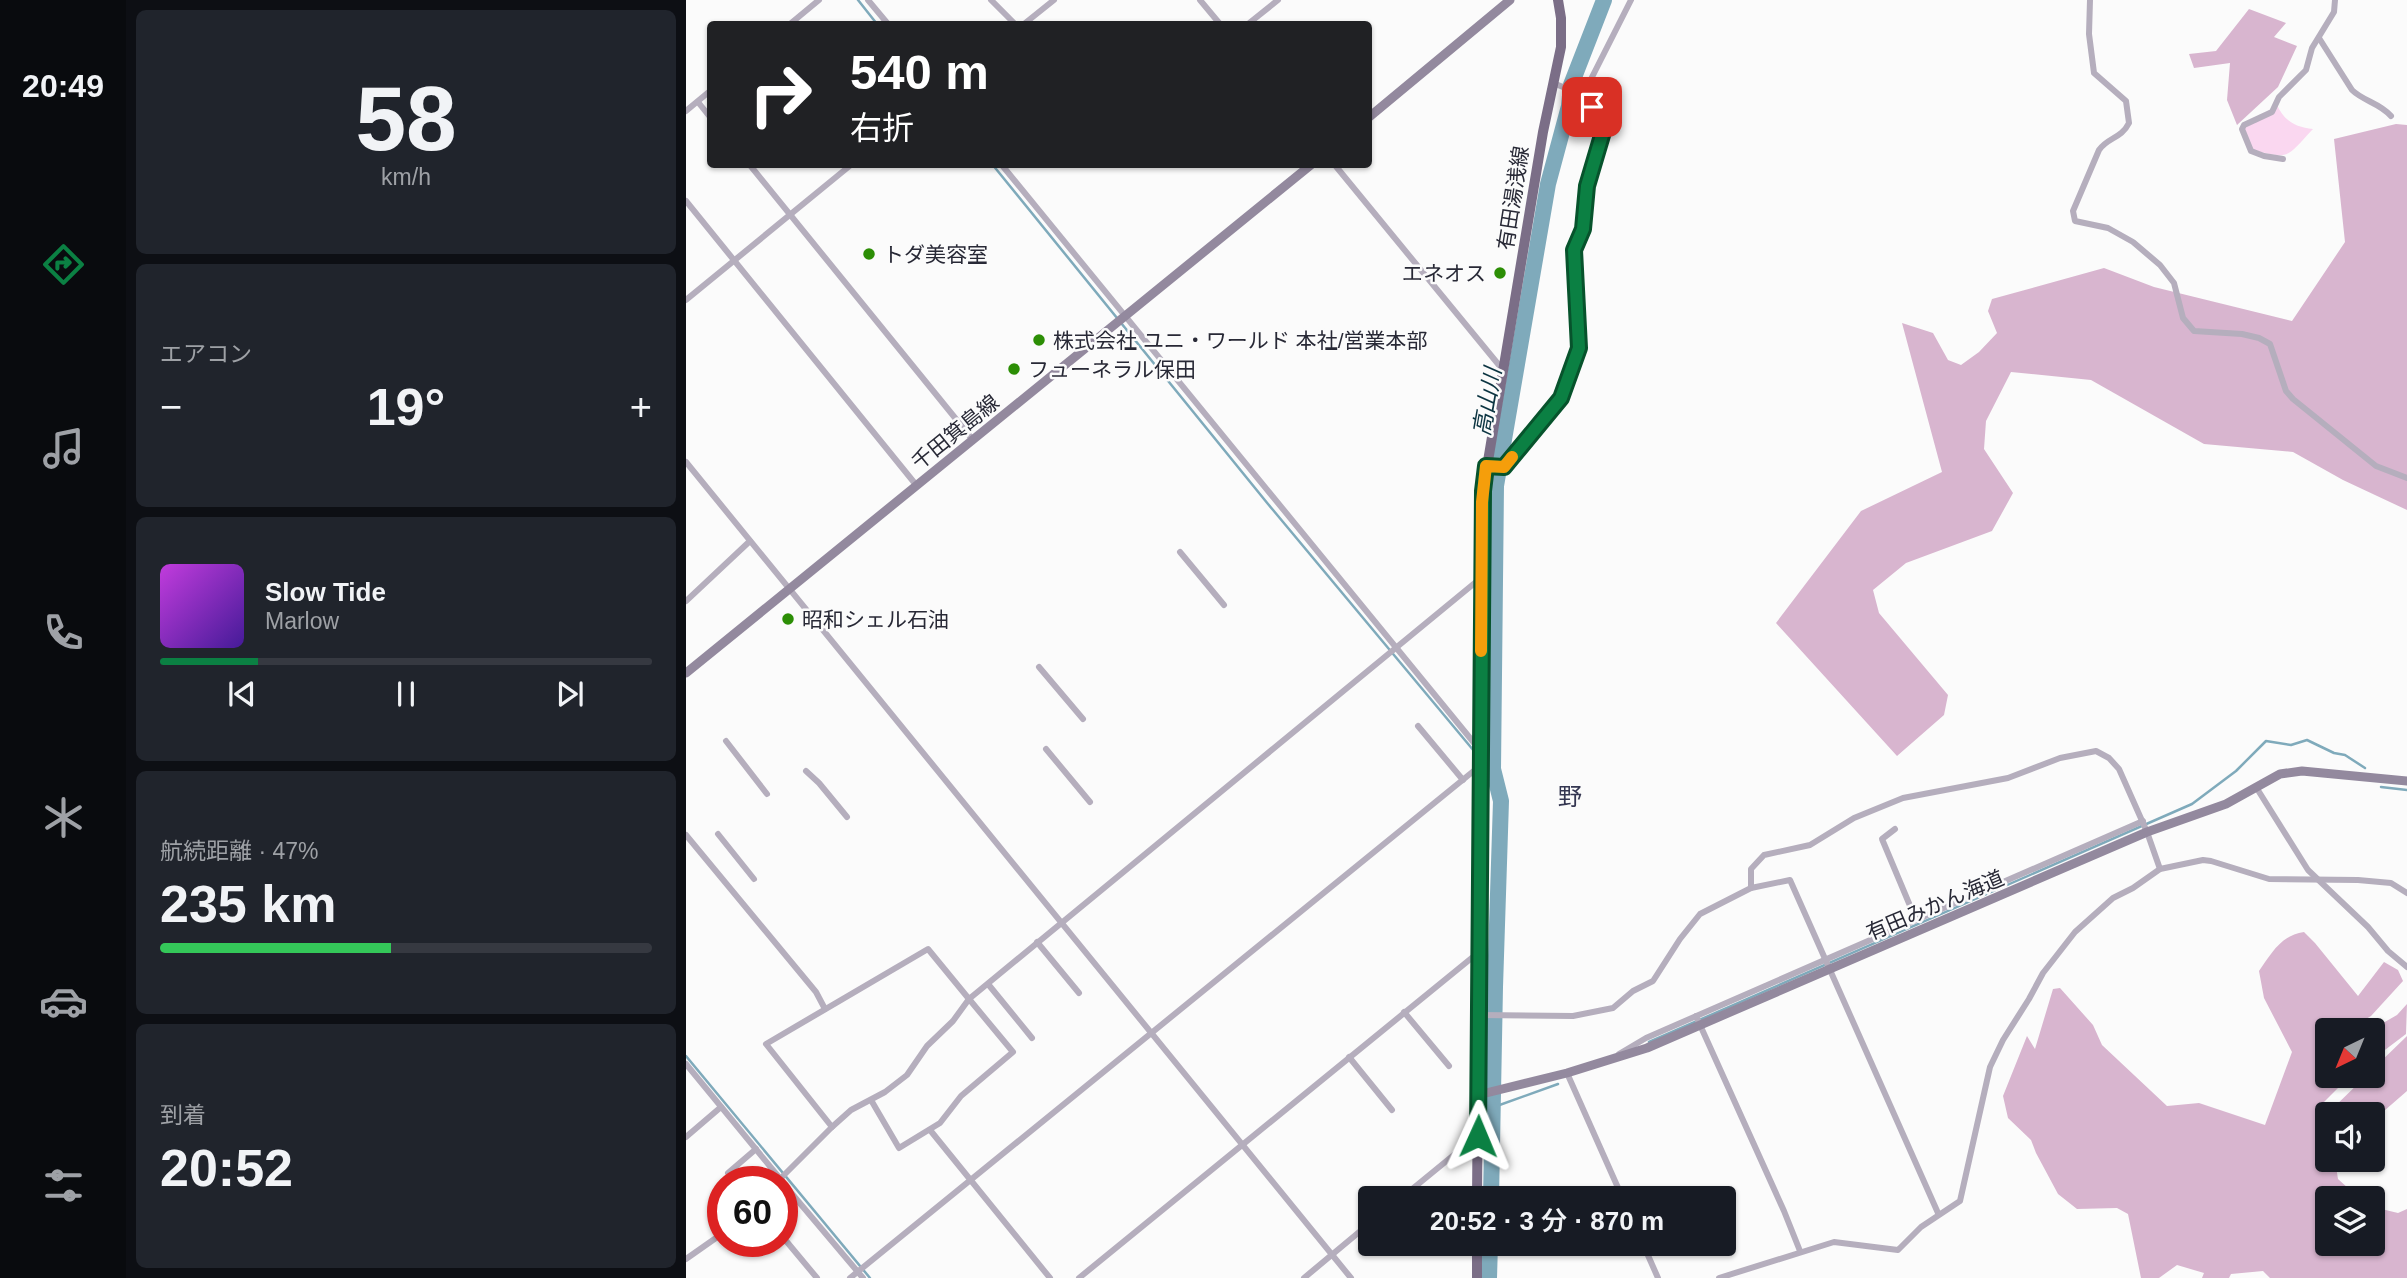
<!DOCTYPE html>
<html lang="ja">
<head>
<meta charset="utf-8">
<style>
  body { margin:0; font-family:Arial,"Noto Sans JP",sans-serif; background:#20242c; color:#f1f3f6; height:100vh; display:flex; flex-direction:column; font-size:26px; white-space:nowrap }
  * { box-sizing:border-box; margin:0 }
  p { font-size:23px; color:#9ea1a6 }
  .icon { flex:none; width:38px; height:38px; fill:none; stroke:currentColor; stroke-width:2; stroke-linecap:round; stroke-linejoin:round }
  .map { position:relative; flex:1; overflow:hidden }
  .details { display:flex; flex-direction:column; gap:10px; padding:10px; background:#0d0f14; width:560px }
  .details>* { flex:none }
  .top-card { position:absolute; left:21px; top:21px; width:665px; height:147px; border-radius:7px; box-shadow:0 2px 5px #0004; background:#202124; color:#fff; overflow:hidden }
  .needle { width:46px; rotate:223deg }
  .fabs { position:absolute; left:1629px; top:1018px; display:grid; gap:14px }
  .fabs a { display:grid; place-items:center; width:70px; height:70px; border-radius:7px; background:#171b24; box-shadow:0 2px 5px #0004; font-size:35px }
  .speed { position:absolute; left:21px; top:1166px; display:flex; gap:14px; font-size:35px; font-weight:700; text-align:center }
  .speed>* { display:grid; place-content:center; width:91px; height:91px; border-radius:50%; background:#171b24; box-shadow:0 2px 5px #0004; line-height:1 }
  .speed .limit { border:10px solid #d22; background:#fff; color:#111 }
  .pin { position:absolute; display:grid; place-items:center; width:60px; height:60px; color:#fff; margin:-30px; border-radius:14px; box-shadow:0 4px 10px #0006 }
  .me { position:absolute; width:77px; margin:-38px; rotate:1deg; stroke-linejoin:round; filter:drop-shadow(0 0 5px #0008) }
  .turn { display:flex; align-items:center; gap:24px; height:147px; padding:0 28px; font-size:32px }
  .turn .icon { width:91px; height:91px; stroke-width:2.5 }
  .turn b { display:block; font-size:49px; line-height:60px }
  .big { font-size:52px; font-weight:600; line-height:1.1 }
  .details .card { flex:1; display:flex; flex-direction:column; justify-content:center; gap:10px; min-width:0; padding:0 24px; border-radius:10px; background:#20242c }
  .details .dial { align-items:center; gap:0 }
  .dial b { font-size:91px; line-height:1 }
  .song { display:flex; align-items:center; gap:21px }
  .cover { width:84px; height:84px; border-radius:10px; background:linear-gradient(135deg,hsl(290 70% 55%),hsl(260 70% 35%)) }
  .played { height:7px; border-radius:4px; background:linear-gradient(90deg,#0b8043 20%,#363941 20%) }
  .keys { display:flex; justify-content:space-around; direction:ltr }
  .heat { display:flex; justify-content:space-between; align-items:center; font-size:38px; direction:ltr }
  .charge { height:10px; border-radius:5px; background:linear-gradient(90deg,#34c759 47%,#363941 0) }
  .trip { position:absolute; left:672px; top:1186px; width:378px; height:70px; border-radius:7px; background:#171b24; box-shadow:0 2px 5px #0004; font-weight:600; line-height:70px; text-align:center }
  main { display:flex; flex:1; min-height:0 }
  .tab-bar { display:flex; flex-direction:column; width:126px; justify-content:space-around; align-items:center; background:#090b0e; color:#9ea1a6 }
  .tab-bar .icon { width:49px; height:49px }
  .tab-bar .on { color:#0b8043 }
  .tab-bar b { font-size:32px; color:#f1f3f6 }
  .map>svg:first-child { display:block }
  .green { fill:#fad7f0 }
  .forest { fill:#d8b5cf }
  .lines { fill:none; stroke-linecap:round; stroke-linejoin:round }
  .stream { stroke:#7faabb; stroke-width:2.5 }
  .river { stroke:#7faabb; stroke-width:16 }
  .street { stroke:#b5aebd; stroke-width:6 }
  .secondary { stroke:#93899e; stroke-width:9 }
  .primary { stroke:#7b6e87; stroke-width:10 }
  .route-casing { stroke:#07532c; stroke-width:18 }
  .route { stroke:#0b8043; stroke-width:12 }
  .slow { stroke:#f59e0b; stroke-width:12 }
  .poi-dot { fill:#2c8e05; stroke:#fbfbfb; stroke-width:2.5 }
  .labels { text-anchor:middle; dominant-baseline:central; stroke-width:5; stroke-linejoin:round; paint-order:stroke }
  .street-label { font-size:21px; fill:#282936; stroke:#fbfbfb }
  .poi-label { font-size:21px; fill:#282936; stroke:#fbfbfb; text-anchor:start }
  .water-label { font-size:23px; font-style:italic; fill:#0b3441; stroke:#fbfbfb }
  .quarter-label { font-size:24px; fill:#343651; stroke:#fbfbfb }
</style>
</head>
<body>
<main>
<nav class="tab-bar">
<b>20:49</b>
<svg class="icon on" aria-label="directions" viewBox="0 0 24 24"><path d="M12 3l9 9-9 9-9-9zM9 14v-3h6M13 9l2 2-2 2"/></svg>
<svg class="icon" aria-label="music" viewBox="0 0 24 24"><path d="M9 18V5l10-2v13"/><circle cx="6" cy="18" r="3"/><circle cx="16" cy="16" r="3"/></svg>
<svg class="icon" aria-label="phone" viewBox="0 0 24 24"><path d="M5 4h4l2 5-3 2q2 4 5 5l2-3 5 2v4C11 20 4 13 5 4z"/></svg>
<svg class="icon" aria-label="climate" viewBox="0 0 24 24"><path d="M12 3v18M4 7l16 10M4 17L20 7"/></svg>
<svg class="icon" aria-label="car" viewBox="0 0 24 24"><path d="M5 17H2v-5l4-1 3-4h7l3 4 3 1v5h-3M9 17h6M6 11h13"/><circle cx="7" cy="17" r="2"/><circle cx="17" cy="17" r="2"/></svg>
<svg class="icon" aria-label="filters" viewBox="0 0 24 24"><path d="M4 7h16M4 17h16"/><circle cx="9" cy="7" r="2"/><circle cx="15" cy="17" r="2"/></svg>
</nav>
<section class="details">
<div class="card dial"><b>58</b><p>km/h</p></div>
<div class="card"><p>エアコン</p>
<div class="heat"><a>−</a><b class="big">19°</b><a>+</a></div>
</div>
<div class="card">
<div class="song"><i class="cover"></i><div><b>Slow Tide</b><p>Marlow</p></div></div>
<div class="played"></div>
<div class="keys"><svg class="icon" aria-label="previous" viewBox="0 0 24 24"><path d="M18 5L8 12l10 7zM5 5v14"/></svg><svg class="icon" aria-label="pause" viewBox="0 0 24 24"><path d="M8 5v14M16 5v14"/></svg><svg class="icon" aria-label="next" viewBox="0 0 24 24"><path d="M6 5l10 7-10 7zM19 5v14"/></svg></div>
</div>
<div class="card"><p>航続距離 · 47%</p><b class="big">235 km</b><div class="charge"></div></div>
<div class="card"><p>到着</p><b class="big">20:52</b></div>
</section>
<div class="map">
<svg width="1721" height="1278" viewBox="0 0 1721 1278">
  <rect width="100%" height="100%" fill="#fbfbfb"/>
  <!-- green -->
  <path class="green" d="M1591,105C1599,122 1610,127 1627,129C1600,157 1606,160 1566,150L1558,127Z"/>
  <!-- forest -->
  <g class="forest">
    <path d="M1563,9L1600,23L1588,37L1611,46L1592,87L1551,125L1541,100L1544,63L1508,68L1503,54L1530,51Z"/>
    <path d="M1710,124L1721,125V510L1657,480L1607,452L1518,444L1405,380L1325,372L1300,421L1298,449L1327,493L1306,531L1220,563L1187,590L1193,613L1262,695L1258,715L1211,756L1090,623L1175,511L1256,472L1216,323L1247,333L1262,360L1275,365L1293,352L1311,333L1302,311L1306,299L1418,268L1468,287L1606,321L1659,242L1648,139Z"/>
    <path d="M1618,932L1629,943L1672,996L1698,962L1712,970L1717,981L1685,1016L1660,1031H1642V1076H1664L1638,1102L1641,1114L1680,1076H1687V1069L1721,1036V1091L1698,1111L1687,1125V1115H1642V1160H1649L1652,1179L1674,1199H1642V1244H1687V1207L1712,1213L1721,1209V1278H1584L1577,1271L1545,1274L1543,1278H1516L1518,1273L1491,1265L1473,1278H1455L1442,1214L1431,1208L1391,1209L1372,1194L1350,1153L1345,1140L1322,1118L1317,1096L1341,1036L1349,1049L1367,989L1374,988L1407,1025L1416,1045L1481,1106L1513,1103L1579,1125L1606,1052L1578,998L1573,971C1585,954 1595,935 1618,932Z"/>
    <path d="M1721,1004L1720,1034L1687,1059V1031H1683L1711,1015Z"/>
  </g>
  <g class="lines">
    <!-- stream -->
    <g class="stream">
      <path d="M172,0L191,24"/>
      <path d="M306,164L582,504L788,751"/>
      <path d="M803,765L807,769"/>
      <path d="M1695,787L1721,790"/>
      <path d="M963,1042L1506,804L1550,771L1580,741L1605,745L1621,740L1648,753L1659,755L1679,768"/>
      <path d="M0,1056L184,1278"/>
      <path d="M808,1107L872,1084"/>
    </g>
    <!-- river -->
    <g class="river">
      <path d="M805,1199L809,987L815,801L807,769L810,486L862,184L883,106L885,85L918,0"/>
      <path d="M803,1278L804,1244"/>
    </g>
    <!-- street -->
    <g class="street">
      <path d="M182,0L202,24"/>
      <path d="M305,0L329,24"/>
      <path d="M514,0L534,24"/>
      <path d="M1404,0L1403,34L1408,73L1440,101L1443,123C1435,139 1422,137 1413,150L1387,211L1389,221L1422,228L1447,242L1474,265L1488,283L1497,318L1508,331L1556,334L1573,338L1584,344L1600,391L1607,399L1690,466L1721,478"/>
      <path d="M104,24L133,0"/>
      <path d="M338,24L368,0"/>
      <path d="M562,24L592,0"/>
      <path d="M1633,38L1666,90C1677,101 1694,103 1705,116"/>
      <path d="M897,95L945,0"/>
      <path d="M12,102L24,117"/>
      <path d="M0,111L24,91"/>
      <path d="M1597,159L1578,156L1565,151L1556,129L1558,125L1586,112L1593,97L1620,70L1626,48L1648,12L1649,0"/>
      <path d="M63,164L287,440"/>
      <path d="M315,164L793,749"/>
      <path d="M648,164L817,370"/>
      <path d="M0,201L231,486"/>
      <path d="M0,300L166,164"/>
      <path d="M0,462L665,1278"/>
      <path d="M800,466L818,467L875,398L893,348L888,250L897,229L901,186L917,132L914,113L897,95L867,83"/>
      <path d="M494,552L538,605"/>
      <path d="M0,601L64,541"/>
      <path d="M353,667L397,719"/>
      <path d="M732,726L777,780"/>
      <path d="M40,741L81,794"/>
      <path d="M360,749L404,802"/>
      <path d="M120,771L133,783L161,817"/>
      <path d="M1570,787L1622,870L1682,927L1702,951L1721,967"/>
      <path d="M1209,829L1196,839L1230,920"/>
      <path d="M32,834L68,879"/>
      <path d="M0,835L130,992L139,1009"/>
      <path d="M1065,888V869L1078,855L1124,845L1168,818L1217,798L1322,778L1374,758L1410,751L1423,758L1433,769L1461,832L1474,869"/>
      <path d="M351,942L393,993"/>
      <path d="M302,984L346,1038"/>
      <path d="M718,1012L763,1066"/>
      <path d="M793,1015L887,1016L927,1008L947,991L967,981L994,939L1014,914L1065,888L1104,880L1252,1213"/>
      <path d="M1010,1016L1098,1211L1114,1251"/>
      <path d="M933,1054L960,1038L1457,821"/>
      <path d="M663,1057L706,1110"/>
      <path d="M0,1064L96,1181"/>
      <path d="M881,1073L937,1199"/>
      <path d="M146,1127L165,1110L199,1092L221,1075L241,1046L267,1021L283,999L327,1052L275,1096L254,1123L213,1148L185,1100"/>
      <path d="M244,1130L364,1278"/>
      <path d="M0,1137L35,1107"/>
      <path d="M48,1181L42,1173L70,1149"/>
      <path d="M92,1181L146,1127L80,1044L242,949L283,999L796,577"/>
      <path d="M96,1182L177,1278"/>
      <path d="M714,1199L791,1136"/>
      <path d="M96,1236L131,1278"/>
      <path d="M957,1244L972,1278"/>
      <path d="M0,1259L37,1233"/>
      <path d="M164,1278L795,765"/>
      <path d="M393,1278L793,952"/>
      <path d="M618,1278L684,1223"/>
      <path d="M1033,1278L1148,1242L1212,1250L1235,1227L1274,1201L1304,1067L1317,1040L1343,999L1357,973L1389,932L1427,898L1447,888L1474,869L1517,860L1525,861L1583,879L1672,880L1705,883L1721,893"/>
    </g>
    <!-- secondary -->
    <g class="secondary">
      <path d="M682,118L824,0"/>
      <path d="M0,673L626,164"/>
      <path d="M792,1095L881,1073L961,1048L1461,832L1540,804L1594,774L1616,771L1721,781"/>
    </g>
    <!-- primary -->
    <g class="primary">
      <path d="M791,1199L797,491L857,132L875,47V18L872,0"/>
      <path d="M791,1278V1244"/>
    </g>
  </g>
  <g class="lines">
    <defs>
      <path id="route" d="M792,1136L797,491L800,466L818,467L875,398L893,348L888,250L897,229L901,186L917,132L914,113L906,107"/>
    </defs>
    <!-- route casing -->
    <use href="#route" class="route-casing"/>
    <!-- route -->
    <use href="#route" class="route"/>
    <!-- slow -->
    <path class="slow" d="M795,651L796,502L800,466L818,467L826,457"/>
  </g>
  <!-- markers -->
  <g class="poi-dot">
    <circle cx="183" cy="254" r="7"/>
    <circle cx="814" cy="273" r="7"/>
    <circle cx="353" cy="340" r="7"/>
    <circle cx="328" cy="369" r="7"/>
    <circle cx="102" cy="619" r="7"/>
  </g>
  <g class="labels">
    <!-- street labels -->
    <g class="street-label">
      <text transform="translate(827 198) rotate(-81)">有田湯浅線</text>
      <text transform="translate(269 432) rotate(-39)">千田箕島線</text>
      <text transform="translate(1249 905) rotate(-23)">有田みかん海道</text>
    </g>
    <!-- poi labels -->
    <g class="poi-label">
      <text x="197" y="254">トダ美容室</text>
      <text x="800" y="273" text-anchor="end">エネオス</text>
      <text x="367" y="340">株式会社 ユニ・ワールド 本社/営業本部</text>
      <text x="342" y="369">フューネラル保田</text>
      <text x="116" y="619">昭和シェル石油</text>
    </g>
    <!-- water labels -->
    <g class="water-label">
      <text transform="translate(801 402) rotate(-80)">高山川</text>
    </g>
    <!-- quarter labels -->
    <g class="quarter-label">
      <text x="884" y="796">野</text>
    </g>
  </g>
</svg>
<div class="fabs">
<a><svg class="needle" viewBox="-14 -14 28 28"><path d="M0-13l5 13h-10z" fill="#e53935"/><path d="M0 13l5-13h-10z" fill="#9ea1a6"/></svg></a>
<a><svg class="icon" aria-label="sound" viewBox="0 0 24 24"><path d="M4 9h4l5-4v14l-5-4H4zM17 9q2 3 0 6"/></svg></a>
<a><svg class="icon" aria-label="layers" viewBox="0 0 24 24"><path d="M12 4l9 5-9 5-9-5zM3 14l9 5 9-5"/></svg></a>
</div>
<div class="speed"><div class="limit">60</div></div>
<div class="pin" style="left:906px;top:107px;background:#d93025"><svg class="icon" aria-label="arrive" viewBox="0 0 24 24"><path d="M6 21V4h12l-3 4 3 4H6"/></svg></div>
<svg class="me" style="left:792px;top:1136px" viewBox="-20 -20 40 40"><path d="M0-17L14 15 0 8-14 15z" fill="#0b8043" stroke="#fff" stroke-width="4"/></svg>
<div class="trip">20:52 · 3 分 · 870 m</div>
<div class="top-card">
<div class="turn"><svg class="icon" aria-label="right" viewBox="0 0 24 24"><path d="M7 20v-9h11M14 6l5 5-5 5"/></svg><div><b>540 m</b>右折</div></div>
</div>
</div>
</main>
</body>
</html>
